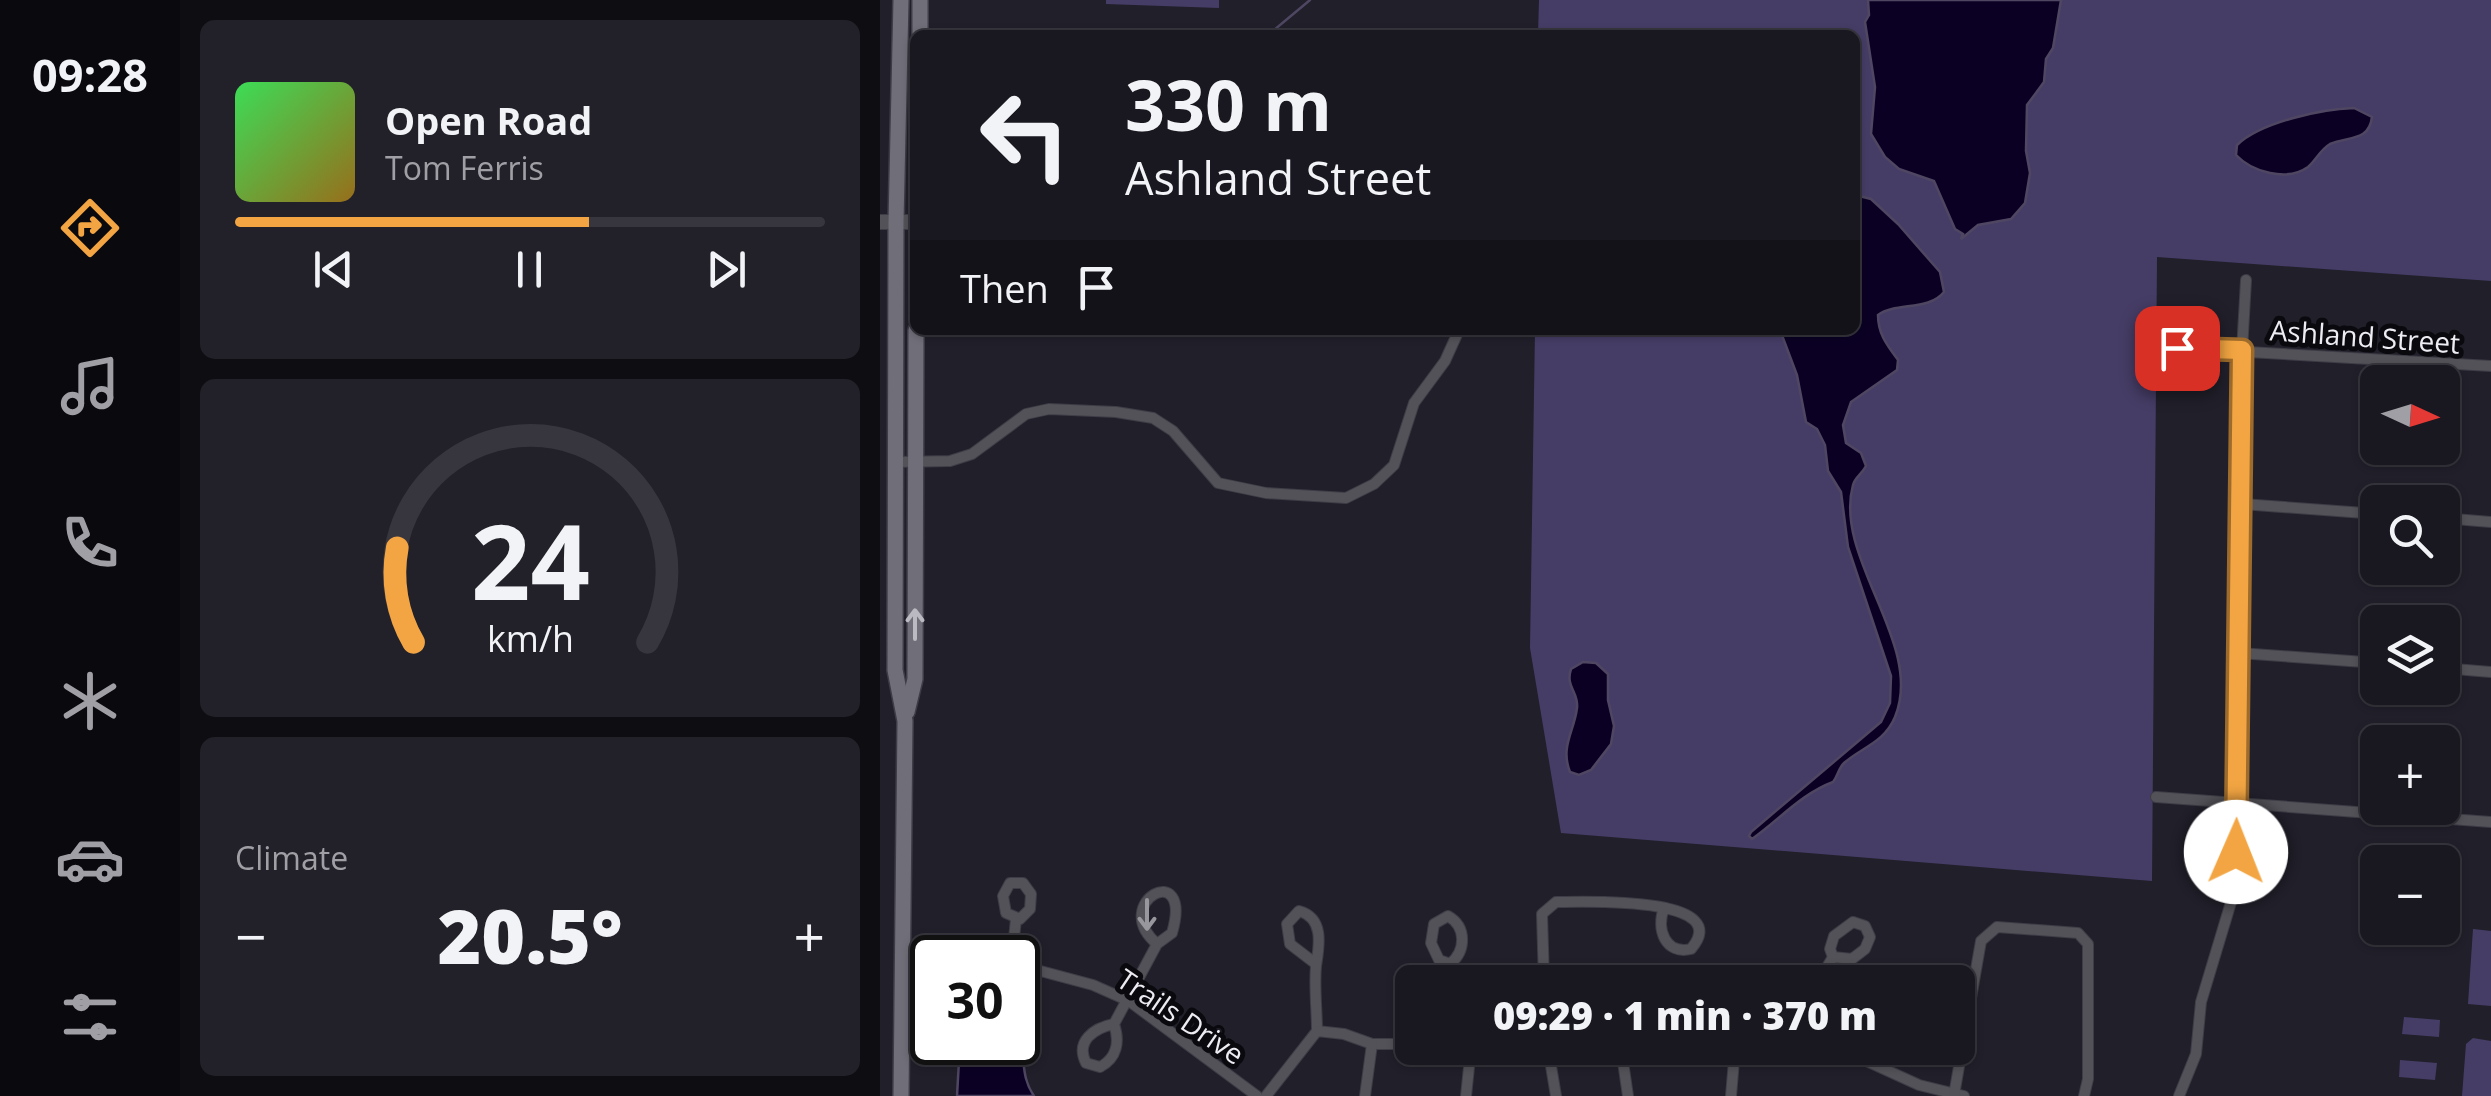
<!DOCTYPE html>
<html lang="en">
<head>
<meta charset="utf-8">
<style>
  body { margin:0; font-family:"Open Sans",sans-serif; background:#222029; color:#f1f3f6; height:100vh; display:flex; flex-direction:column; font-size:38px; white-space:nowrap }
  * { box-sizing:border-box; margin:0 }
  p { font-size:32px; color:#9f9fa5 }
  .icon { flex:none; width:55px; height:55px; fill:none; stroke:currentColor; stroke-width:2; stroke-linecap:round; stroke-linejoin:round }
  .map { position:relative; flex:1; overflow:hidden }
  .side { display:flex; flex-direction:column; gap:20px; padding:20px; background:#0e0d12; width:700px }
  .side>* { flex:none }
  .hud { position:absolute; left:30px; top:30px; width:950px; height:305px; border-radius:15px; box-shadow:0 2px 8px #0004,0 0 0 2px #37363e; background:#191720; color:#f1f3f6; overflow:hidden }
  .needle { width:65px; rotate:94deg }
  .tools { position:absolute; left:1480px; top:365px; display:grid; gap:20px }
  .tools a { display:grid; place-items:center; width:100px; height:100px; border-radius:15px; background:#191720; box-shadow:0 2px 8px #0004,0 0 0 2px #37363e; font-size:50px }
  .speed { position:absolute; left:30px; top:935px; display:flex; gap:20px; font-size:50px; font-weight:700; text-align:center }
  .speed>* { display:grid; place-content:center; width:130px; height:130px; border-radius:50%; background:#191720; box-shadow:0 2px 8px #0004,0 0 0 2px #37363e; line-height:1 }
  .speed .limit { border:5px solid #111; border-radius:15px; background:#fff; color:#111 }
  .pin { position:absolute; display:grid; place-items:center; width:85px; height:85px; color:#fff; margin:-42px; border-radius:20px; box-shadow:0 5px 15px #0006 }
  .me { position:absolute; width:110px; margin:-55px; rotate:1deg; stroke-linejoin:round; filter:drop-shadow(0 0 8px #0008) }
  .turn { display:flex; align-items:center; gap:35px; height:210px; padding:0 50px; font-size:45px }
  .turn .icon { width:130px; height:130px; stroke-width:2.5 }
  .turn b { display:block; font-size:70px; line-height:85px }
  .then { display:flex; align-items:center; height:95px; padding:0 50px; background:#0003; gap:20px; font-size:38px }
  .big { font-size:75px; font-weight:800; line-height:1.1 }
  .side .card { flex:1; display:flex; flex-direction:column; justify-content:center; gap:15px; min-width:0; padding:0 35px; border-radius:15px; background:#222029 }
  .side .dial { align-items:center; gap:0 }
  .dial svg { height:260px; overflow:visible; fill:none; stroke:#37363e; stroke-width:7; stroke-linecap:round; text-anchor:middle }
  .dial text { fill:#f1f3f6; stroke:none }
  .song { display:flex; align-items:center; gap:30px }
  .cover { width:120px; height:120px; border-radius:15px; background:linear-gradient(135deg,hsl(130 70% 55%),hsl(40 70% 35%)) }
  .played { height:10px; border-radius:5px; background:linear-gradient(90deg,#f2a542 60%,#37363e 60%) }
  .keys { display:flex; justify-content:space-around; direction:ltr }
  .heat { display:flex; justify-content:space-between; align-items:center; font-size:55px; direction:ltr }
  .trip { position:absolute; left:515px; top:965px; width:580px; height:100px; border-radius:15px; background:#191720; box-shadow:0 2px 8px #0004,0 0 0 2px #37363e; font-weight:800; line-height:100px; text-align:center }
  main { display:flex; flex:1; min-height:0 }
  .dock { display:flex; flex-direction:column; width:180px; justify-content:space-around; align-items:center; background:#0a090d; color:#9f9fa5 }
  .dock .icon { width:70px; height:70px }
  .dock .current { color:#f2a542 }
  .dock b { font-size:45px; color:#f1f3f6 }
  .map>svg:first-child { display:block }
  .green { fill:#463d66 }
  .water { fill:#0b0024; stroke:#4f4762; stroke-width:2.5 }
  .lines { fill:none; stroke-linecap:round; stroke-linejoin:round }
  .stream { stroke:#4f4762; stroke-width:2.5 }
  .minor-casing { stroke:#3e3c46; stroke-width:12 }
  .tertiary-casing { stroke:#3e3c46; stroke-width:16 }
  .secondary-casing { stroke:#3e3c46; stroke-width:18 }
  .minor { stroke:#535258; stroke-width:10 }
  .tertiary { stroke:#535258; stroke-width:14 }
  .secondary { stroke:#706e78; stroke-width:15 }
  .oneway { stroke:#bbbac2 }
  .oneway2 { stroke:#98979e }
  .route-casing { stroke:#9d6b2b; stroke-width:25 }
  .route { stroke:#f2a542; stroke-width:18 }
  .labels { text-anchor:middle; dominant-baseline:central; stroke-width:10; stroke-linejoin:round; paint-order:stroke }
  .street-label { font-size:28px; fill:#edecf3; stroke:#0a090e }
</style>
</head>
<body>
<main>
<nav class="dock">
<b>09:28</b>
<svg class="icon current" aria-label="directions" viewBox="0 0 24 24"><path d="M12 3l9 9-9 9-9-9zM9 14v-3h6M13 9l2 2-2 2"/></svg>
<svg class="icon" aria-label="music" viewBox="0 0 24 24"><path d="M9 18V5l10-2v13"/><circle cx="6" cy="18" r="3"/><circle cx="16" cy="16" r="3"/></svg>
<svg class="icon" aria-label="phone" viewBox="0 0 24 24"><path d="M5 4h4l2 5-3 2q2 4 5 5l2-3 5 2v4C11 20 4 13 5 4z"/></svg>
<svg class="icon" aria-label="climate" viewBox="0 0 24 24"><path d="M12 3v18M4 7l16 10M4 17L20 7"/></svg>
<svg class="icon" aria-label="car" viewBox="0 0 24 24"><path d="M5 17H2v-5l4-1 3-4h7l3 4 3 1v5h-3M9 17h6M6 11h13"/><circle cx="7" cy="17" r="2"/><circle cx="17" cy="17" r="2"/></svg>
<svg class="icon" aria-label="filters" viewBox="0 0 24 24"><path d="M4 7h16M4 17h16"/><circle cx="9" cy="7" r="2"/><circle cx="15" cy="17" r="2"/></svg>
</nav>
<section class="side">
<div class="card">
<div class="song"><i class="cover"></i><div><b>Open Road</b><p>Tom Ferris</p></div></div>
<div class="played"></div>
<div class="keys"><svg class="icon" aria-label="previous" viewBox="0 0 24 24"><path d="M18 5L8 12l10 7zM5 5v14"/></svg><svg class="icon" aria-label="pause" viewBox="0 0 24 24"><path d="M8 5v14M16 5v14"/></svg><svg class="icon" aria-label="next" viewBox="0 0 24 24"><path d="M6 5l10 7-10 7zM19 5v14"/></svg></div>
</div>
<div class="card dial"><svg viewBox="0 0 100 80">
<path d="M14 69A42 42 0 1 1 86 69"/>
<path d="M14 69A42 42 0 0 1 9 40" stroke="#f2a542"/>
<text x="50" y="56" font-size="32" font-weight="700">24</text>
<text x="50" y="72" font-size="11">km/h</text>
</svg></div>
<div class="card"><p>Climate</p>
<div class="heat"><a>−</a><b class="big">20.5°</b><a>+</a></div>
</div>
</section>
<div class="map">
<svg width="1611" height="1096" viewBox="0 0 1611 1096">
  <rect width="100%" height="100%" fill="#211f2a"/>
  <!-- green -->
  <g class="green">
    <path d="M226,0H339V8L226,4Z"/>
    <path d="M659,0H1611V281L1277,257L1272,881L681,833L650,648L655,330H975V35H658Z"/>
    <path d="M1593,929L1611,931V1006L1588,1004Z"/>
    <path d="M1524,1017L1560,1020L1559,1037L1522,1034Z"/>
    <path d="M1593,1038L1611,1041V1096H1582L1586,1044Z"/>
    <path d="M1520,1060L1557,1063L1555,1080L1519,1077Z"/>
  </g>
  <!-- water -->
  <g class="water">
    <path d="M988,0H1181L1173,48L1166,59L1164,82L1147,105L1146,151L1150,173L1145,203L1131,219L1098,225L1081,239L1083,234L1075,229L1054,181L1019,169L1005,157L991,134L995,87L985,22L989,15Z"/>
    <path d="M1474,108L1492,117C1489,142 1468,136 1450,144C1441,149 1436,160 1428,167C1407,182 1372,172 1356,155L1357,145C1381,122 1442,109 1474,108Z"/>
    <path d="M975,195L991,199L1018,224L1060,272L1064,292C1049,311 1016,302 998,315C998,334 1007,345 1018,360L1017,370L971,402L963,425L966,443L981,453L986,466C982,474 975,477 973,485C953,559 1045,644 1015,717C1004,743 982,747 964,763C958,769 958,776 953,782C921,794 899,820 872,839L869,836L871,832L1001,722L1010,703L1011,676L968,547L961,492L948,471L945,445L937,429L926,422L917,375L900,330H975Z"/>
    <path d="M703,662L716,663L728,674V700L734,726L731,744L711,770L699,775L690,772C680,747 694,732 697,708C699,692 685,687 691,669Z"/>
    <path d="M138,1037C147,1056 139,1074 154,1096H77L80,1043L138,1042Z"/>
  </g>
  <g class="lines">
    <!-- stream -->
    <path class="stream" d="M388,35L430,0"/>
    <defs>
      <g id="minor">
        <path d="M1297,348L1611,366"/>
        <path d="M16,462L70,461L92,454L146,414L169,409L236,412L273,418L293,431L338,483L386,493L466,498L494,484L514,465L534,403L565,361L579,330"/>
        <path d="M1362,504L1498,514"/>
        <path d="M1562,518L1611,522"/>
        <path d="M1359,653L1498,663"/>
        <path d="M1562,668L1611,672"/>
        <path d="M1276,797L1611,822"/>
        <path d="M130,883H143L151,894L150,909L140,919L126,913L123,896Z"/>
        <path d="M22,958L52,960"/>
        <path d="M132,958L136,919"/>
        <path d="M436,964L410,944L407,924L419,911C445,918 439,947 436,966C434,987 437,1010 437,1031"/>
        <path d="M570,964C586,951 587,927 568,916L554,924L551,943L559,960L570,964L575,982"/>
        <path d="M138,965L213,985L249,1001L377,1096"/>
        <path d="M664,982L662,914L676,902C699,902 857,895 811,949C785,955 776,929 784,908"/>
        <path d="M938,982L953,957L950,949L954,936L973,922L985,926L990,937L985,949L972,959L953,957"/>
        <path d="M234,1024C240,1042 237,1058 220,1067L206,1063C195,1041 214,1028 234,1024L277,944L292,933C314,857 228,902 277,944"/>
        <path d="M668,1048L676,1096"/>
        <path d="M741,1048L748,1096"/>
        <path d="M958,1048L1039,1085L1084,1096"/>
        <path d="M1074,1095L1101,941L1117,927L1198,933L1208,944V1079L1204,1096"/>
        <path d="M386,1096L437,1031L464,1034L492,1044H532"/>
        <path d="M485,1096L492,1044"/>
        <path d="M586,1096L591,1048"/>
        <path d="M851,1096L855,1048"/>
        <path d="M1299,1096L1316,1054L1321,1002L1355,889L1362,351L1366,280"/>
      </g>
      <path id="tertiary" d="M0,222H35"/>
      <g id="secondary">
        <path d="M40,35V0"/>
        <path d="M27,712L35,679L36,330"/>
        <path d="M21,1096L25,721L15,670L16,222L21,0"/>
      </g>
    </defs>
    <!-- minor casing -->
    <use href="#minor" class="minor-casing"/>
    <!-- tertiary casing -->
    <use href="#tertiary" class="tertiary-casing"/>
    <!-- secondary casing -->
    <use href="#secondary" class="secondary-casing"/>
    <!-- minor -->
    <use href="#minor" class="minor"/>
    <!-- tertiary -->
    <use href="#tertiary" class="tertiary"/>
    <!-- secondary -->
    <use href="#secondary" class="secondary"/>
  </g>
  <!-- one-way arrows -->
  <defs><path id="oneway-shaft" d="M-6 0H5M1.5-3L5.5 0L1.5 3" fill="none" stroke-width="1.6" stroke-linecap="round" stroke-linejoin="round" transform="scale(2.5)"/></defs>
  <use class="oneway" href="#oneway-shaft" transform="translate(35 624) rotate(-90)"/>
  <use class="oneway2" href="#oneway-shaft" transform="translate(267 915) rotate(90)"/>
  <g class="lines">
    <defs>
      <path id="route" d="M1297,348L1362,350L1356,852"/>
    </defs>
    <!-- route casing -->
    <use href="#route" class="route-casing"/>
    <!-- route -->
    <use href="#route" class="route"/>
  </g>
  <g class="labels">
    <!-- street labels -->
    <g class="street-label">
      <text transform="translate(1485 336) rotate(4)">Ashland Street</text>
      <text transform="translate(301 1016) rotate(34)">Trails Drive</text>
    </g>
  </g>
</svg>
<div class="tools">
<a><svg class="needle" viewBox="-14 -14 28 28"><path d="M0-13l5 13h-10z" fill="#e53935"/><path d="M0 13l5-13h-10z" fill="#9f9fa5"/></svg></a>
<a><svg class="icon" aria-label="search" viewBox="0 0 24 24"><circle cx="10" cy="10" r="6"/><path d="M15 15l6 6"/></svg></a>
<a><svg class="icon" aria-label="layers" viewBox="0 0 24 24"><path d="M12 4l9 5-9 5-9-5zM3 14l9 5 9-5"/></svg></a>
<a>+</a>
<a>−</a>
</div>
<div class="speed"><div class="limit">30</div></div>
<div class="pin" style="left:1297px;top:348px;background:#d93025"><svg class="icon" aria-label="arrive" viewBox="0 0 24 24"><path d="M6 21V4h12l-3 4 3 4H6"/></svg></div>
<svg class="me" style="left:1356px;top:852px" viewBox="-20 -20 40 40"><circle r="19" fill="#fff"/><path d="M0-13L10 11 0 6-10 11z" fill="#f2a542"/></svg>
<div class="trip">09:29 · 1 min · 370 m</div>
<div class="hud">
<div class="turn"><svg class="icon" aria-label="left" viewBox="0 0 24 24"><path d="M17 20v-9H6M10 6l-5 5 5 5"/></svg><div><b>330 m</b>Ashland Street</div></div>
<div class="then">Then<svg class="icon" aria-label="arrive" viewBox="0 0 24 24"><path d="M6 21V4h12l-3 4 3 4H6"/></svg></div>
</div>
</div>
</main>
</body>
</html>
